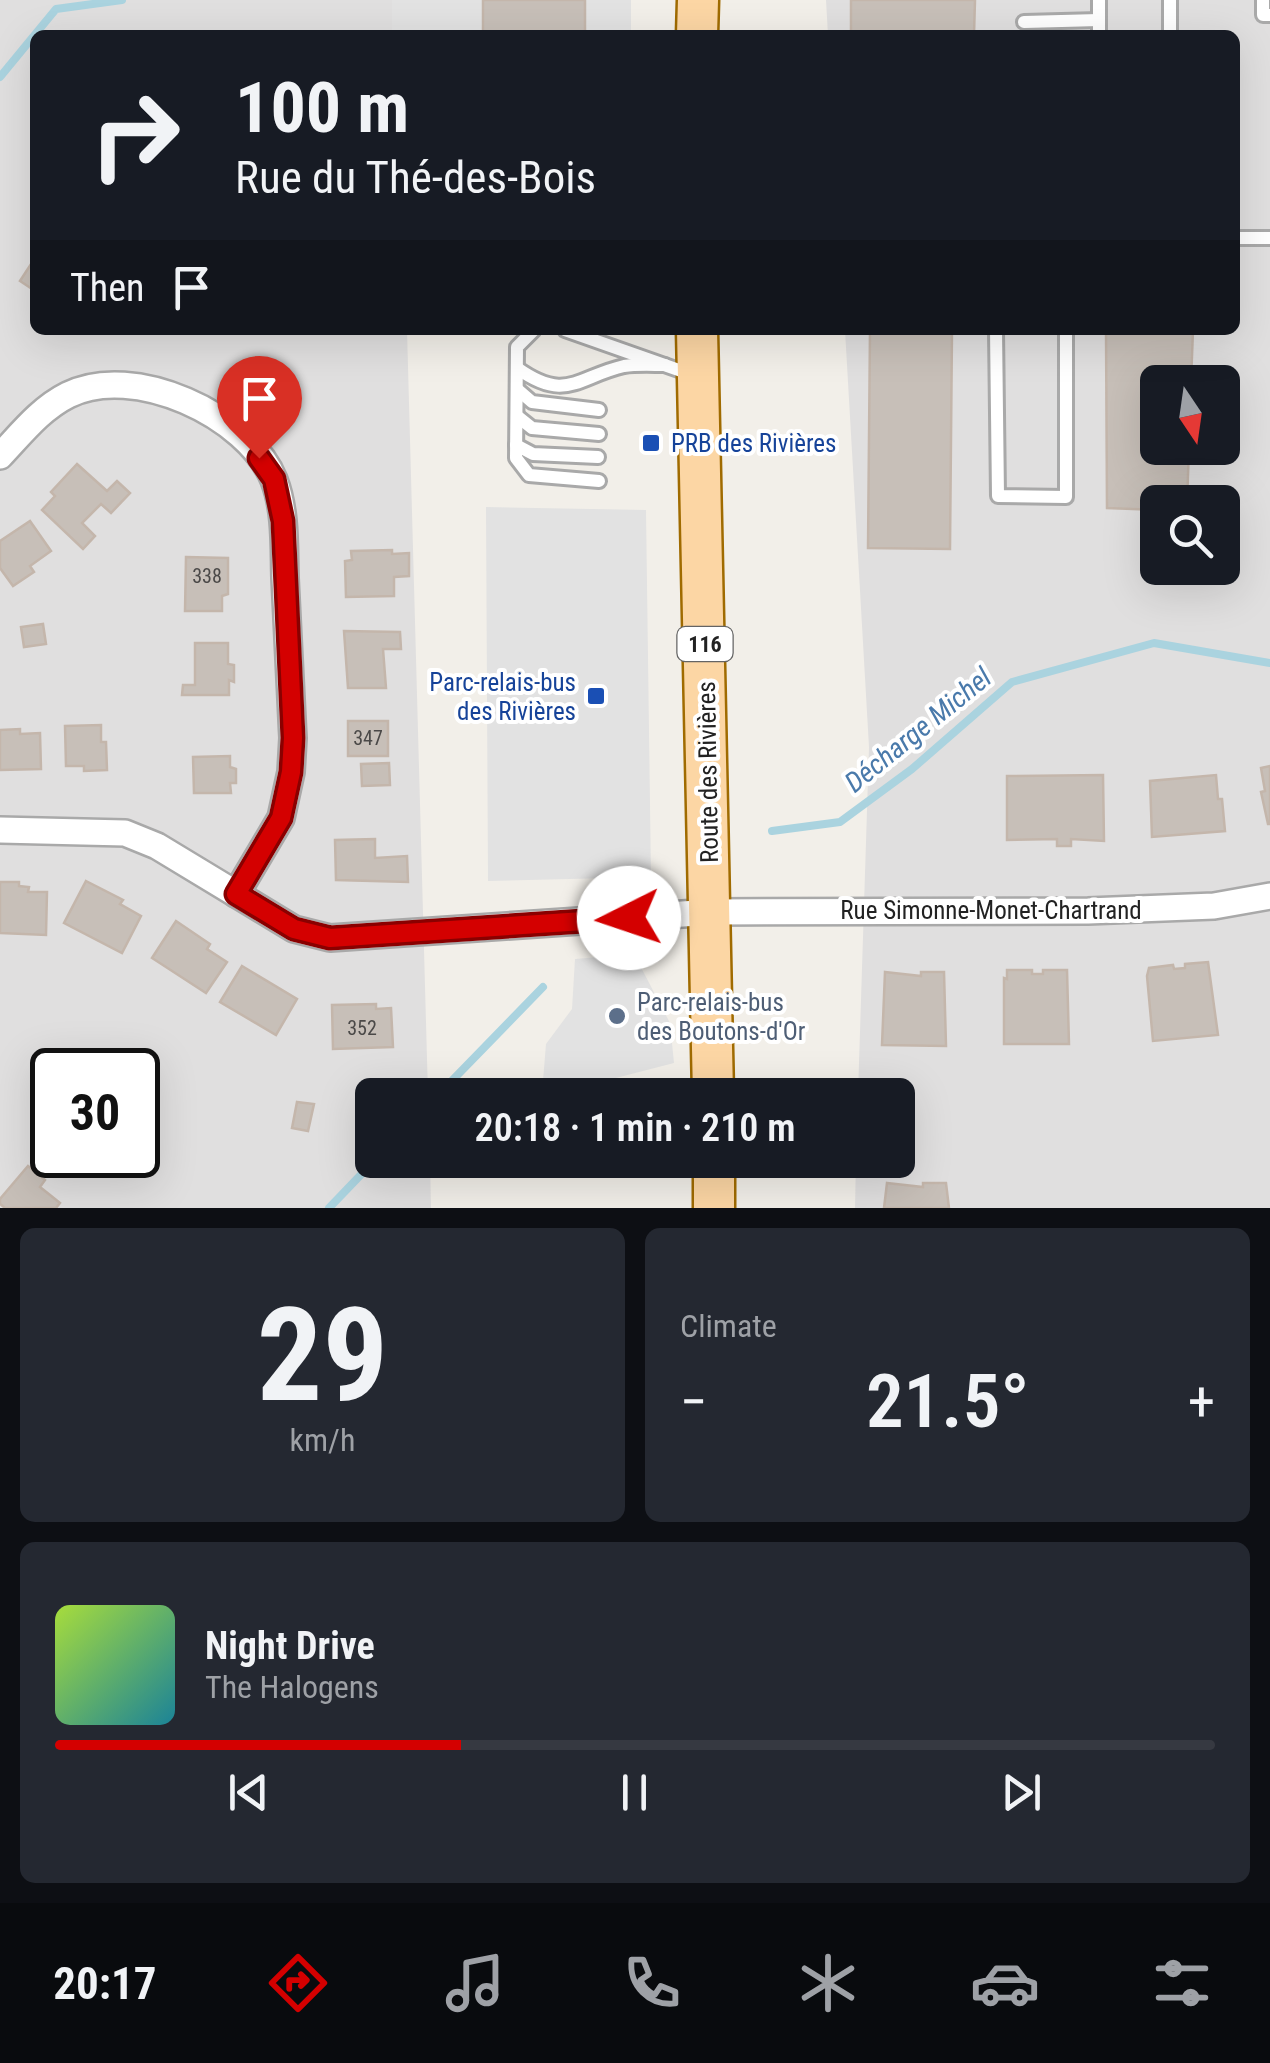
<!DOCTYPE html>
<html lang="en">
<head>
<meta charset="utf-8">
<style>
  body { margin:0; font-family:"Roboto Condensed",sans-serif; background:#242831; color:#f1f3f6; height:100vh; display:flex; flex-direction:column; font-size:38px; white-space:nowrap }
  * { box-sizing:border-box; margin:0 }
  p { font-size:32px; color:#9ea1a6 }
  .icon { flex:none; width:55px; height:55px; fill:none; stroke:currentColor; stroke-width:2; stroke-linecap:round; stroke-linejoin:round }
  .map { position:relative; height:1208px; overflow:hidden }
  .details { display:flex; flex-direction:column; gap:20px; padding:20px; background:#0d0f14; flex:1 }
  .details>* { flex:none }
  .guide { position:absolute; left:30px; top:30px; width:1210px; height:305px; border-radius:15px; box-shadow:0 10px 40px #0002; background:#171b24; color:#f1f3f6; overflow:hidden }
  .needle { width:65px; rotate:167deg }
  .buttons { position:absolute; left:1140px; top:365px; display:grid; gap:20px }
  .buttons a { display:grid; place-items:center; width:100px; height:100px; border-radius:15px; background:#171b24; box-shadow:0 10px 40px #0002; font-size:50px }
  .speed { position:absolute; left:30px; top:1048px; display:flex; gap:20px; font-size:50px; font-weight:700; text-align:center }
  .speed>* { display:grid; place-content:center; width:130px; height:130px; border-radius:50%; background:#171b24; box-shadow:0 10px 40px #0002; line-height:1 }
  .speed .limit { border:5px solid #111; border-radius:15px; background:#fff; color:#111 }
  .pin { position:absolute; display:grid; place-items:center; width:85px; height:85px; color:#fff; margin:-102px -42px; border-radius:50% 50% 50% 0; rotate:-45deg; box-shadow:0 0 10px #0007 }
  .pin .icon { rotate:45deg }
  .me { position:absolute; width:110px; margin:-55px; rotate:266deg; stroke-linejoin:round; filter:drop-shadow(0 0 8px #0008) }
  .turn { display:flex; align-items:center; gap:35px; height:210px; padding:0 40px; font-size:45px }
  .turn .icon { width:130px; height:130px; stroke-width:2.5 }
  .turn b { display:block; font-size:70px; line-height:85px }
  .then { display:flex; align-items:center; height:95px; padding:0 40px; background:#0003; gap:20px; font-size:38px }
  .big { font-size:75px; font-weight:600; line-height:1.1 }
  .details .widget { flex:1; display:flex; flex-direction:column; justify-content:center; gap:15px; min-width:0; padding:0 35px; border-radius:15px; background:#242831 }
  .details .dial { align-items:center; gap:0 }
  .dial b { font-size:130px; line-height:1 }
  .song { display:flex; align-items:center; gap:30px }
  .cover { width:120px; height:120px; border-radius:15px; background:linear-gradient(135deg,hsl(80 70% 55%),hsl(190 70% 35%)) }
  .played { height:10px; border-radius:5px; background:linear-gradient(90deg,#d40000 35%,#363941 35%) }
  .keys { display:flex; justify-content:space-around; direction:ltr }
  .heat { display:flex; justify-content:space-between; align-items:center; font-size:55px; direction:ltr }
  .details .tiles { flex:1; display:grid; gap:20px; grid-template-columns:1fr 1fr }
  .widget:last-child { grid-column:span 2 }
  .trip { position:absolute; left:355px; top:1078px; width:560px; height:100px; border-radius:15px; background:#171b24; box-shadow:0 10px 40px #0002; font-weight:600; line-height:100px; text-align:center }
  .dock { display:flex; height:160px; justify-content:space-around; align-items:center; background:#090b0e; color:#9ea1a6 }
  .dock .icon { width:70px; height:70px }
  .dock .selected { color:#d40000 }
  .dock b { font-size:45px; color:#f1f3f6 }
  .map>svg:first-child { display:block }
  .residential { fill:#e0dfdf; fill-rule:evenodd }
  .parking { fill:#e2e2e2 }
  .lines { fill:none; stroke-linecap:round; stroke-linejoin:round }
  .stream { stroke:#aad3df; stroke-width:8 }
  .building { fill:#c7bfb8; stroke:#c4b6ab; stroke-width:2.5 }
  .service-casing { stroke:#a9a9a9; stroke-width:18 }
  .minor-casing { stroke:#a9a9a9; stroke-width:30 }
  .primary-casing { stroke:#a06b00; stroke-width:45 }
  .service { stroke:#fff; stroke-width:12 }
  .minor { stroke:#fff; stroke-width:25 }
  .primary { stroke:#fcd6a4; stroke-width:40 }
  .route-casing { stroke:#8a0000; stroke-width:25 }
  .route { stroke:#d40000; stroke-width:18 }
  .transit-dot { fill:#1a4fb4; stroke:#fff; stroke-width:4 }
  .service-dot { fill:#5c6f8a; stroke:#fff; stroke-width:4 }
  .labels { text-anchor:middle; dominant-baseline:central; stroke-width:8; stroke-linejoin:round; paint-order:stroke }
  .number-label { font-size:20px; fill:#4b4948 }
  .shield { fill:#fff; stroke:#646464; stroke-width:2.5 }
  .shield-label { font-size:22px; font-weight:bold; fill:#222 }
  .transit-label { font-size:25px; fill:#164399; stroke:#fff; text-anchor:start }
  .street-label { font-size:25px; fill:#222; stroke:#fff }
  .service-label { font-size:25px; fill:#4e5e75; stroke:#fff; text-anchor:start }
  .water-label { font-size:28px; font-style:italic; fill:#4a7aab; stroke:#fff }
</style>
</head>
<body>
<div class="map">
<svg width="1270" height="1208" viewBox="0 0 1270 1208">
  <rect width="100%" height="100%" fill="#f2efe9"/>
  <!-- residential -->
  <g class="residential">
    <path d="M0,0H397L398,35H35V330H407L428,1095H372V1160H430L431,1208H0ZM52,1070H138V1155H52Z"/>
    <path d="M826,0H1270V1208H855L856,1160H898V1095H858L869,747L845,330H1235V35H828ZM1158,382H1222V448H1158ZM1158,502H1222V568H1158Z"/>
  </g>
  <!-- parking -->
  <g class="parking">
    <rect x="392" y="0" width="239" height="35"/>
    <path d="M486,507L646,510L651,877L488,881Z"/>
    <path d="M634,954L670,1023L674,1063L608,1080L543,1081L546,1044L572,1009L575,959Z"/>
  </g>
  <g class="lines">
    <!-- stream -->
    <g class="stream">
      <path d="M0,77L56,9L122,0"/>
      <path d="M772,831L840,822L912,769L1012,682L1154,643L1270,663"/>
      <path d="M438,1095L543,987"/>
      <path d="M329,1208L375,1160"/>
    </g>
  </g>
  <!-- building -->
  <g class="building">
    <rect x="483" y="0" width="102" height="35"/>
    <path d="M851,0H975L974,35H851Z"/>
    <path d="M31,264L35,267V291L20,281Z"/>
    <path d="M870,330H952L950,549L868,548Z"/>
    <path d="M1106,330H1193L1191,382H1158V448H1189L1187,502H1158V510L1107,508Z"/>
    <path d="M77,464L107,491L117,481L130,493L111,513L101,504L82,523L95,536L83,549L42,510L55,496L51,492Z"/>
    <path d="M30,521L51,551L30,566L34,572L13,586L0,568V541Z"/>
    <path d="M392,550V554L409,553V576L394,577V596L346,597L345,561L352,560L351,551Z"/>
    <path d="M186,557L228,558V594L222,596V611H185Z"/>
    <path d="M43,624L46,644L24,647L21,627Z"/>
    <path d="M344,631L400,632L401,649H383L386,688H348Z"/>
    <path d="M195,643H228V664L234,665V682L229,680V695H182L183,685H195Z"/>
    <rect x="348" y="721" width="40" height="35"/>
    <path d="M101,725V742H106L107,770L84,771V766H66L65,726Z"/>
    <path d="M20,729V734L40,733L41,769L0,770V730Z"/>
    <path d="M230,756V767L236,769V783H230L231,793H194L193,757Z"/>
    <path d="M389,763L390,785L362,786L361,764Z"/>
    <path d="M1270,766V824H1268L1261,792L1265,791L1261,768Z"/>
    <path d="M1103,775L1104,841L1071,839V846H1057V839L1007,840V776Z"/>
    <path d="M1216,775L1218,799H1222L1225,831L1152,837L1150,781Z"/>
    <path d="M375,839V858L407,856L408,882L336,880L335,840Z"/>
    <path d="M86,881L123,900L120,904L141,916L122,953L64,923Z"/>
    <path d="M0,882H19V886L29,887L28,892H47L46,935L0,933Z"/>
    <path d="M176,921L210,944L207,949L227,962L206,993L152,958Z"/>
    <path d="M1208,962L1218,1035L1153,1041L1147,976L1149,968L1173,965L1174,969L1185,968V964Z"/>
    <path d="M242,966L297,999L276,1035L220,1002Z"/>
    <path d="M1007,970H1032V974H1043V970H1067L1069,1044H1004V978L1007,979Z"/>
    <path d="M885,972L921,976V972H944L946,1046L882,1045Z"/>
    <path d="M376,1004V1009L391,1008L393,1047L333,1049L332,1005Z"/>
    <path d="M558,1080H608L609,1095H559Z"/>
    <path d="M297,1102L314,1104L308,1131L292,1128Z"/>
    <path d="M28,1166L45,1180L40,1187L60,1203L56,1208H5L0,1204V1199Z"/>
    <path d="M887,1183L923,1187V1183H946L949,1208H884Z"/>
  </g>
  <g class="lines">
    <defs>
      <g id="service">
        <path d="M1099,0V35"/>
        <path d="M1170,0V35"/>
        <path d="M1263,0V15H1270"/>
        <path d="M1024,22L1099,20"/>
        <path d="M1235,238H1270"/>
        <path d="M534,330L517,347L516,458L529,475L599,481"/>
        <path d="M565,330L690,374"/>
        <path d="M996,330L998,496L1066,497V330"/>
        <path d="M517,368C566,403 577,377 624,366C637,364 652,365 665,365"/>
        <path d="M517,389L532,402L599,410"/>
        <path d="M517,416L532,428L599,434"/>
        <path d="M516,445L533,454L598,457"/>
      </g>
      <g id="minor">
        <path d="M0,456C21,434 40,409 68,395C133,362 248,415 274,480C286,511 284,547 285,578C288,632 290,685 293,738L291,772L281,818L236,894"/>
        <path d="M0,830L125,833L157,846L294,929L330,938L712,912L1088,911L1214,906L1270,896"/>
      </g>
      <g id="primary">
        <path d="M697,35L698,0"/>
        <path d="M697,330L713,1095"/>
        <path d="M714,1160V1208"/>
      </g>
    </defs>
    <!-- service casing -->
    <use href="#service" class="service-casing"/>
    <!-- minor casing -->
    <use href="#minor" class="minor-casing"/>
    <!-- primary casing -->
    <use href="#primary" class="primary-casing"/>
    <!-- service -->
    <use href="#service" class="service"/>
    <!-- minor -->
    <use href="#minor" class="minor"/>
    <!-- primary -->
    <use href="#primary" class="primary"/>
  </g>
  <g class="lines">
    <defs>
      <path id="route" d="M259,458L274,479L283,521L293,738L291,772L281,818L236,894L294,929L330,938L629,918"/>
    </defs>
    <!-- route casing -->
    <use href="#route" class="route-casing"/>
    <!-- route -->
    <use href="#route" class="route"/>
  </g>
  <!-- markers -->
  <g class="transit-dot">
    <rect x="641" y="433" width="20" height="20" rx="5"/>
    <rect x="586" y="686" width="20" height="20" rx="5"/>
  </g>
  <circle class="service-dot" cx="617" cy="1016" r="10"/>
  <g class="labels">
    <!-- number labels -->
    <g class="number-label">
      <text x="207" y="576">338</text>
      <text x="368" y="738">347</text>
      <text x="362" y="1028">352</text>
    </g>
    <!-- shield labels -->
    <rect class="shield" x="677.5" y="627" width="55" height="34" rx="8"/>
    <g class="shield-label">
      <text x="705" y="644">116</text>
    </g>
    <!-- transit labels -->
    <g class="transit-label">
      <text x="671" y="443">PRB des Rivières</text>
      <text x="576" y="682" text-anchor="end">Parc-relais-bus<tspan x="576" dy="29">des Rivières</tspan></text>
    </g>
    <!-- street labels -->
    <g class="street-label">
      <text transform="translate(708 772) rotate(-91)">Route des Rivières</text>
      <text x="991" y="910">Rue Simonne-Monet-Chartrand</text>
    </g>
    <!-- service labels -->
    <g class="service-label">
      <text x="637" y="1002">Parc-relais-bus<tspan x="637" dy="29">des Boutons-d'Or</tspan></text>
    </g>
    <!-- water labels -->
    <g class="water-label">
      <text transform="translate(918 730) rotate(-39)">Décharge Michel</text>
    </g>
  </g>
</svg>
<div class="buttons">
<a><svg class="needle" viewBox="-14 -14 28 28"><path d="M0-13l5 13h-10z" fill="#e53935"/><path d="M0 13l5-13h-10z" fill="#9ea1a6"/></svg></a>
<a><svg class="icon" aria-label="search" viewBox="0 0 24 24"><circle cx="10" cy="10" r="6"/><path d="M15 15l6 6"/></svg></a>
</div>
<div class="speed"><div class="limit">30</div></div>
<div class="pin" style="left:259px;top:458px;background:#d93025"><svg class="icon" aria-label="arrive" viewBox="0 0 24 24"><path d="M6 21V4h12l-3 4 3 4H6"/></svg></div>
<svg class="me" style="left:629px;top:918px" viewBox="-20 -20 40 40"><circle r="19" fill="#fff"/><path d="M0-13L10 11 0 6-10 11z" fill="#d40000"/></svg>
<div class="trip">20:18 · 1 min · 210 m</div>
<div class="guide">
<div class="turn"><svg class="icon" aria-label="right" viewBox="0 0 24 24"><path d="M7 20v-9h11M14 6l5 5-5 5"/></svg><div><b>100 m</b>Rue du Thé-des-Bois</div></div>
<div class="then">Then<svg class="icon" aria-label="arrive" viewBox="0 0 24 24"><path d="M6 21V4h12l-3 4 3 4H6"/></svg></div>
</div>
</div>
<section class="details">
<div class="tiles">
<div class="widget dial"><b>29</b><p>km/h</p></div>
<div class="widget"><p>Climate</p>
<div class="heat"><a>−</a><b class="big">21.5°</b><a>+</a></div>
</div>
<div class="widget">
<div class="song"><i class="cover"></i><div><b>Night Drive</b><p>The Halogens</p></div></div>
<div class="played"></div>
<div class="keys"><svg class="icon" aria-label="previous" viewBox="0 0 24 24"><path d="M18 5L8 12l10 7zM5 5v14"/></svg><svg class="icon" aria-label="pause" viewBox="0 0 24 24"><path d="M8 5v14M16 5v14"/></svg><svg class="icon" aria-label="next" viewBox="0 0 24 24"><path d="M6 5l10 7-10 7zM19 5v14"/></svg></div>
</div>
</div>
</section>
<nav class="dock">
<b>20:17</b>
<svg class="icon selected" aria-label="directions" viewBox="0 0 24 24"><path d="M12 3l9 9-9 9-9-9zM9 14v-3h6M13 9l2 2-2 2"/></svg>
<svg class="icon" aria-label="music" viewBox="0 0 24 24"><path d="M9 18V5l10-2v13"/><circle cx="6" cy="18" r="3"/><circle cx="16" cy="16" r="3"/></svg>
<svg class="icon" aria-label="phone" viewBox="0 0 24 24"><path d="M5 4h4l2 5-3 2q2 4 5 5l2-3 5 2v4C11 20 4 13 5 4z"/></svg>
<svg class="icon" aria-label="climate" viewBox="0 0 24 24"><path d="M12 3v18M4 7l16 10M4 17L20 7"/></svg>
<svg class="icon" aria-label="car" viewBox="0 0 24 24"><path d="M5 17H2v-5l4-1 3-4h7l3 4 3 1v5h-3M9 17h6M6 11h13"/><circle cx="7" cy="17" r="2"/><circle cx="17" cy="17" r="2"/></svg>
<svg class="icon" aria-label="filters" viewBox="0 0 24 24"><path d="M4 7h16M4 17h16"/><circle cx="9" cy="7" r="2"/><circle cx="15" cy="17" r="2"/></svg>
</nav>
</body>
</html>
